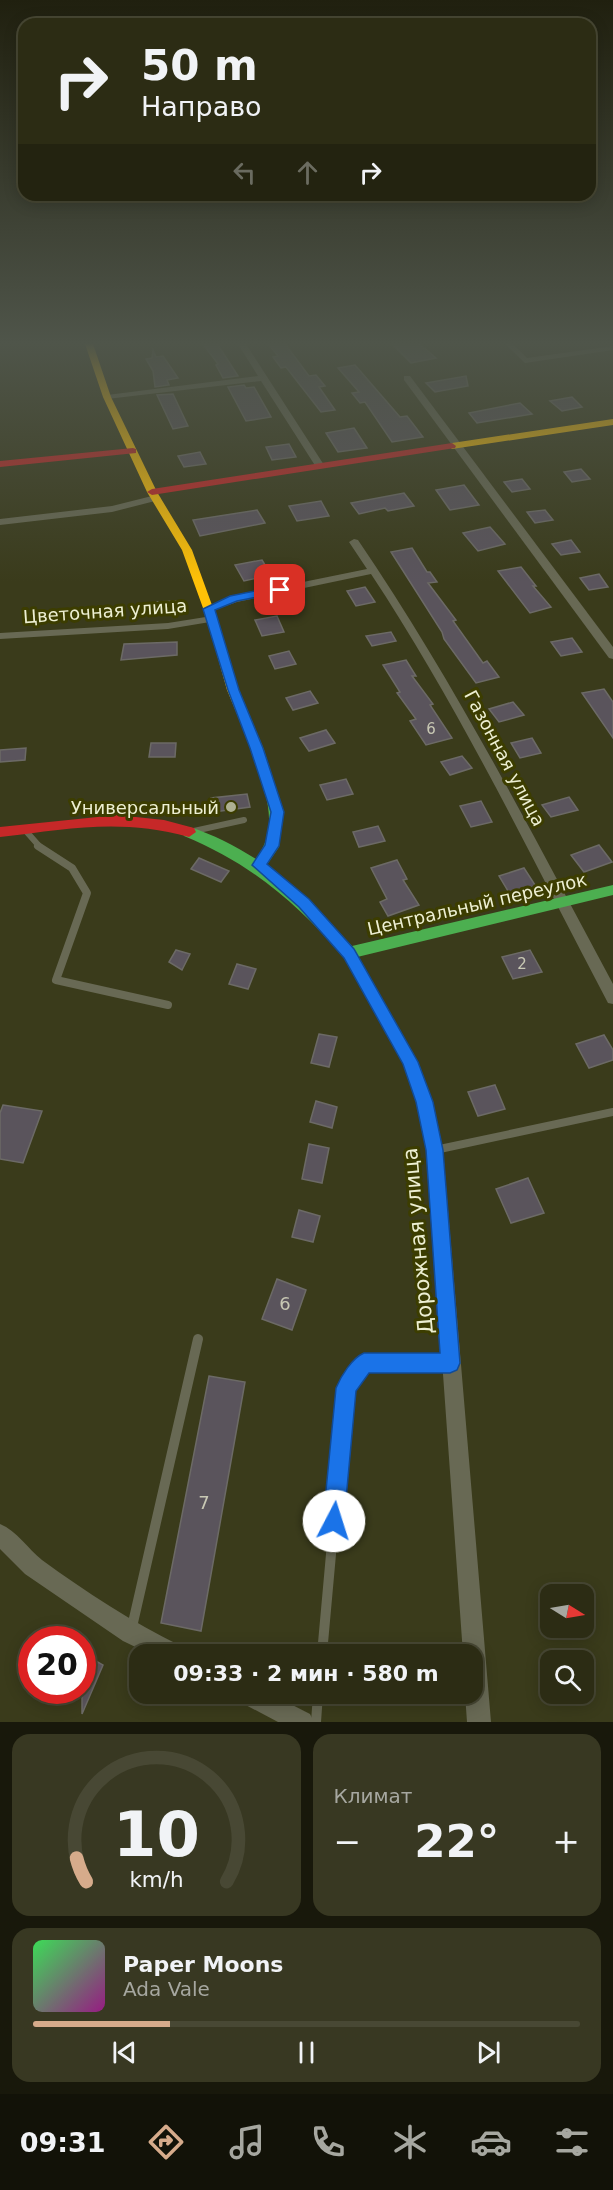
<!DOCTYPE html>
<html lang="ru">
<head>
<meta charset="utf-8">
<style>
  body { margin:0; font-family:"DejaVu Sans",sans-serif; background:#383822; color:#f1f3f6; height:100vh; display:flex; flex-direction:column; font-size:22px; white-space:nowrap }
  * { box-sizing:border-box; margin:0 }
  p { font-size:20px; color:#a6a7a0 }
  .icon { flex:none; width:33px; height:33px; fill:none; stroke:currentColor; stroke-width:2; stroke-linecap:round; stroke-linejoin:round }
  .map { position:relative; height:1722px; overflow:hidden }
  .panel { display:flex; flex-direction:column; gap:12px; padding:12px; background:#18180b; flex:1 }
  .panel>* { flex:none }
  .hud { position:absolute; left:18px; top:18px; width:578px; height:183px; border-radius:18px; box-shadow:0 3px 15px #0003,0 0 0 2px #484834; background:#2c2c14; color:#f1f3f6; overflow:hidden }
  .needle { width:39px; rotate:101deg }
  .tools { position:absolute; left:540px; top:1584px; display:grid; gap:12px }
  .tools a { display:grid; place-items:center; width:54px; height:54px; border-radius:12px; background:#2c2c14; box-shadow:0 3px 15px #0003,0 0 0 2px #484834; font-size:30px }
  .speed { position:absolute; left:18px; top:1626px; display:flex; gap:12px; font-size:30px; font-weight:700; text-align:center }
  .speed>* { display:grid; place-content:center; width:78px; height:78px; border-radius:50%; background:#2c2c14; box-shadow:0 3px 15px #0003,0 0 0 2px #484834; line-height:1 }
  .speed .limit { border:9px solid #d22; background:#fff; color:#111 }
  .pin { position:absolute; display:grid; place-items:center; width:51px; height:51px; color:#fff; margin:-26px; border-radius:12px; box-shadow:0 3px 9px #0006 }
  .me { position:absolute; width:66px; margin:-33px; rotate:5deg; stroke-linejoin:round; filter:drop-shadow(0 0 4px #0008) }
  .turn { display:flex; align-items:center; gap:21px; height:126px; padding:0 24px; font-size:27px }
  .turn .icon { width:78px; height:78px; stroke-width:2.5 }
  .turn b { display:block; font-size:42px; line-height:51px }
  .lanes { display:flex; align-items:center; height:57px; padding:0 24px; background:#0003; justify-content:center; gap:30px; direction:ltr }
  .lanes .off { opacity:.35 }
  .big { font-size:45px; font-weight:800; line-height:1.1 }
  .panel .card { flex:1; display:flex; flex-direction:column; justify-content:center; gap:9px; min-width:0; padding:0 21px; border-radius:18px; background:#383822 }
  .panel .dial { align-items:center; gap:0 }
  .dial svg { height:156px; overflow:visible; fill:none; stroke:#484834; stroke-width:7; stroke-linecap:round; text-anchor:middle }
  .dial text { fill:#f1f3f6; stroke:none }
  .song { display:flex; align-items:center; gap:18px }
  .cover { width:72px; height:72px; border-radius:9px; background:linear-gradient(135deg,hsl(130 70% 55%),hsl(310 70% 35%)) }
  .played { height:6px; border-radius:3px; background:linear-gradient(90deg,#d6ab8b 25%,#484834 25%) }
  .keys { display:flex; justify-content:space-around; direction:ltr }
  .heat { display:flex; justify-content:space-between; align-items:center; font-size:33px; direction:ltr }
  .panel .tiles { flex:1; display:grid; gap:12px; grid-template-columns:1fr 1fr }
  .card:last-child { grid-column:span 2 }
  .trip { position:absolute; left:129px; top:1644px; width:354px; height:60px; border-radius:18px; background:#2c2c14; box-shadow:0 3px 15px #0003,0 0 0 2px #484834; font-weight:800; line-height:60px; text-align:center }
  .menu { display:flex; height:96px; justify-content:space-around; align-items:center; background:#121208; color:#a6a7a0 }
  .menu .icon { width:42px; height:42px }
  .menu .active { color:#d6ab8b }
  .menu b { font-size:27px; color:#f1f3f6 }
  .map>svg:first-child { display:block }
  .building { fill:#5a545c; stroke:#6c6a66; stroke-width:1.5 }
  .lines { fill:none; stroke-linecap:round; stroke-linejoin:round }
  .lane-far2 { stroke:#686954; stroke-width:6 }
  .lane-far1 { stroke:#686954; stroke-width:8 }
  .lane { stroke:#686954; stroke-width:10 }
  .street { fill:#686954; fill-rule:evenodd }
  .fast { fill:#4caf50; fill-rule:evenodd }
  .slow { fill:#ffc107; fill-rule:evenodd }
  .jam { fill:#c62828; fill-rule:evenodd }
  .route { fill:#1a73e8; stroke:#114b97; stroke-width:1.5 }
  .poi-dot { fill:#aeb092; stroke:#3c3d00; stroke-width:2 }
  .labels { text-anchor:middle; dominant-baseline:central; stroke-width:6; stroke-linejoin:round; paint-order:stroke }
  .number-label { font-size:15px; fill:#c8c8b4 }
  .street-label { font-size:18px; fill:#edefd2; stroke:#3c3d00 }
  .poi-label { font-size:18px; fill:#edefd2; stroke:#3c3d00; text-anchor:end }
  .near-number-label { font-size:18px; fill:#c8c8b4 }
  .near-street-label { font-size:21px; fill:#edefd2; stroke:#3c3d00 }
</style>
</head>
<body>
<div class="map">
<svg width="613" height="1722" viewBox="0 0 613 1722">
  <rect width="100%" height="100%" fill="#3a3b1b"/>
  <!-- building -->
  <g class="building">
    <path d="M266,341H283L309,376L316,375L325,386L319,387L335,410L321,412L286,367L281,368L273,357L278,356Z"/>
    <path d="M389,341H416L436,358L411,363Z"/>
    <path d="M216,342L229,362L238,376L223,378L216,365L218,364L203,344Z"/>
    <path d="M153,350L156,357L163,356L178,378L167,380L169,385L155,387L153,371L146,359L152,358Z"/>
    <path d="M355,365L400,417L407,416L423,437L392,442L365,402L360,403L352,393L359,392L338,368Z"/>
    <path d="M466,376L468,386L435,392L426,383Z"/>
    <path d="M244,385L246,388L254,387L271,417L246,421L228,387Z"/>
    <path d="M173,394L188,426L173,429L157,395Z"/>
    <path d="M572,397L582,407L562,411L550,401Z"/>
    <path d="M520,403L532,414L477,423L469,413Z"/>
    <path d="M354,428L367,448L338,452L326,433Z"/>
    <path d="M289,444L296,457L272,460L266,447Z"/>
    <path d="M200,452L206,464L184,467L178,456Z"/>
    <path d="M581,469L590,479L572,482L564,472Z"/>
    <path d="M522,479L530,489L512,492L504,482Z"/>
    <path d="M464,485L479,505L450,510L436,490Z"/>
    <path d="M404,493L414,506L388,511L385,508L359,514L351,503Z"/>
    <path d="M321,501L329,516L297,521L289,506Z"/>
    <path d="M257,510L265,523L200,536L193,520Z"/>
    <path d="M545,510L553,520L535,523L527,512Z"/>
    <path d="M490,527L505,544L478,551L463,533Z"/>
    <path d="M571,540L580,552L561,555L552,544Z"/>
    <path d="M412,548L427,572H430L437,582L428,583L456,620L453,621L483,663L487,661L499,677L476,683L444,639L442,632L391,552Z"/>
    <path d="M262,560L271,575L244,581L235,565Z"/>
    <path d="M521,567L536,586H533L551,607L530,613L498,571Z"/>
    <path d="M599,574L608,587L589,590L580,578Z"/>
    <path d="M365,587L375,602L356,606L347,591Z"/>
    <path d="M176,601V612H156L157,602Z"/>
    <path d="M277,616L284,632L262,636L255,620Z"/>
    <path d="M391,632L396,641L372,646L366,636Z"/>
    <path d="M572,638L582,652L561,656L551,642Z"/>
    <path d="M177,642V655L121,660L124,644Z"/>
    <path d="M289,651L296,664L275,669L269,656Z"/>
    <path d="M406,660L416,676H412L433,704L430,705L452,738L426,745L410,721L416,719L397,693L400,692L383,665Z"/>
    <path d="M604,689L613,702V738L582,693Z"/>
    <path d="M310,691L318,703L293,710L286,698Z"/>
    <path d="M513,702L524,715L499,722L489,709Z"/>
    <path d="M326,730L335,743L309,751L300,738Z"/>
    <path d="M532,738L541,753L520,758L511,743Z"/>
    <path d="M151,743H176L175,757H149Z"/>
    <path d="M26,748L25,760L0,762V750Z"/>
    <path d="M462,756L472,768L450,775L441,762Z"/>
    <path d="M346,779L353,794L327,800L320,785Z"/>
    <path d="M247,794L250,807L214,812L211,798Z"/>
    <path d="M569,797L578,810L551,817L542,805Z"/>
    <path d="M481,801L492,822L471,827L460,806Z"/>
    <path d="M378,826L385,841L359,847L353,832Z"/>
    <path d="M599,845L612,862L584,872L571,855Z"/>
    <path d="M199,858L229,871L221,882L191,869Z"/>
    <path d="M397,860L407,879L403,880L419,905L388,916L380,902L387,899L371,868Z"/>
    <path d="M524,868L537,888L511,896L499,876Z"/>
    <path d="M176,950L190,954L182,970L169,962Z"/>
    <path d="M530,950L542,972L513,979L502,957Z"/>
    <path d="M237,964L256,969L248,989L229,984Z"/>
    <path d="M319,1034L337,1037L329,1067L311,1063Z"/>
    <path d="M604,1035L613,1050V1060L589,1068L576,1044Z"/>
    <path d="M495,1085L505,1109L478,1116L468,1092Z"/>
    <path d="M316,1101L337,1107L332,1128L310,1122Z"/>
    <path d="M3,1105L42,1111L23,1163L0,1159V1113Z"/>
    <path d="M309,1144L329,1148L322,1183L302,1179Z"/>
    <path d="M528,1178L544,1213L511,1223L496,1189Z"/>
    <path d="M299,1210L320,1216L313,1242L292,1237Z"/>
    <path d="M277,1279L306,1290L292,1330L262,1319Z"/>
    <path d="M209,1376L245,1382L201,1631L161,1623Z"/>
    <path d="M82,1653L103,1665L82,1714Z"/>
  </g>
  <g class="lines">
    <!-- lane-far2 -->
    <g class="lane-far2">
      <path d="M25,830L40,847"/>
      <path d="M194,831L244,820"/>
    </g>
    <!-- lane-far1 -->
    <g class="lane-far1">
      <path d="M38,846L72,868L87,893L56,980L168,1005"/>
      <path d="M435,1150L613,1112"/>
    </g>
    <!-- lane -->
    <g class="lane">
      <path d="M132,1627L198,1339"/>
      <path d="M322,1654L346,1388L364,1363H450"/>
      <path d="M316,1722L318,1694"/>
    </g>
    <!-- street -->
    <g class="street">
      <path d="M236,341H244L324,465L322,467H316L261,381L107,399L103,397L107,395L258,376Z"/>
      <path d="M502,341H510L527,358L613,346V350L525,363Z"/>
      <path d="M404,376H410L613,647V659L609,658L404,380Z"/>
      <path d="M156,495L161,498L159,500L112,512L0,525V519L112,506Z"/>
      <path d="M354,539L358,540C454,681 532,833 613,984V1004L608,1003C532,859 461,710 371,574L237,602L209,612L204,609L234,596L367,569L349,542Z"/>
      <path d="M212,616L217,619L216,621L168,629L0,639V633L168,623Z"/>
      <path d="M349,947L354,949L418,1062L432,1102L443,1150L491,1722H467L465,1694H472V1654H463L427,1150L416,1102L403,1064L342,953L344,949Z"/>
      <path d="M0,1524C17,1531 28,1549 42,1560C86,1592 132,1622 181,1646L184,1654H150L123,1641L25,1574L0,1549Z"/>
      <path d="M237,1694H271L310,1714L314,1722H278L240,1702Z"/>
    </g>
    <!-- fast -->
    <path class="fast" d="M258,746L264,750L283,812L279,847L266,866L301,893L352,946L613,885V895L349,959L344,957C296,903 252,864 184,836L182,832L189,827C213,834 235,846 256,859C282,824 263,788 252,750Z"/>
    <!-- slow -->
    <g class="slow">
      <path d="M84,341H92L111,397L157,492L192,550L217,619L239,690L264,750L262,753L258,754L252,750L227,690L207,619L182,550L147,492L103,397Z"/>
      <path d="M613,419V425L452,449L448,446L452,443Z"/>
    </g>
    <!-- jam -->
    <g class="jam">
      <path d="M452,443L456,446L455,448L152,495L147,492L152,489Z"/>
      <path d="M133,448L136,449V453L0,467V461Z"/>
      <path d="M117,815L164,820L194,828L196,832L189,837C119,818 70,829 0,837V827Z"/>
    </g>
  </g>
  <!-- sky -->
  <linearGradient id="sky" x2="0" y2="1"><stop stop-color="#20200f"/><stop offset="0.59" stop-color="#4f554a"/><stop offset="1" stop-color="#4f554a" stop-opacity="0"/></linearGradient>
  <rect width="613" height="582" fill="url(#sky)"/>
  <!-- route -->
  <path class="route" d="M280,586L285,590L284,592L237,601L215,610L239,690L263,748L284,812L279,846L267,864L309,899L354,949L418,1062L433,1102L443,1150L460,1363L457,1370L450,1373H369L356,1391L344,1521L341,1529L334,1532L326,1529L323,1521L336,1388C341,1376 352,1358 364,1353H440L426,1150L416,1102L403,1064L344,958L299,907L252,865L265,845L271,812L250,748L228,690L203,609L230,596Z"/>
  <!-- markers -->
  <circle class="poi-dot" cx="231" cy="807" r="6"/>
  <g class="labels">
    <!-- number labels -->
    <g class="number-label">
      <text x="431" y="729">6</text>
      <text x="522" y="964">2</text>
    </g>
    <!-- street labels -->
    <g class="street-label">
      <text transform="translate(105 611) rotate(-4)">Цветочная улица</text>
      <text transform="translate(505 758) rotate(62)">Газонная улица</text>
      <text transform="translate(477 904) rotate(-13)">Центральный переулок</text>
    </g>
    <!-- poi labels -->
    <g class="poi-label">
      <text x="219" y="807">Универсальный</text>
    </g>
    <!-- near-number labels -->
    <g class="near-number-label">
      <text x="285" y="1303">6</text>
      <text x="204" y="1502">7</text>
    </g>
    <!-- near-street labels -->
    <g class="near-street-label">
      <text transform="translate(418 1241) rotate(-95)">Дорожная улица</text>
    </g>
  </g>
</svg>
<div class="tools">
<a><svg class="needle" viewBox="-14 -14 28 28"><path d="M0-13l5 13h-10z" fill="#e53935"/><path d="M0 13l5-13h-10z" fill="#a6a7a0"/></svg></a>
<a><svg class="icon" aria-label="search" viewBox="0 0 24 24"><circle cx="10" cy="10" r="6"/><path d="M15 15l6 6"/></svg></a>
</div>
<div class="speed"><div class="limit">20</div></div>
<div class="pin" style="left:280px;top:590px;background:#d93025"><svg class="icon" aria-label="arrive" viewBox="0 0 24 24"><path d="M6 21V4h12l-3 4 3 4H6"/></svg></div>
<svg class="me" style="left:334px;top:1521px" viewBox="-20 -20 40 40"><circle r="19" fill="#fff"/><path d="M0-13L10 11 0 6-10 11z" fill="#1a73e8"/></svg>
<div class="trip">09:33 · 2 мин · 580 m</div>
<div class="hud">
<div class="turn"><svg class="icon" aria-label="right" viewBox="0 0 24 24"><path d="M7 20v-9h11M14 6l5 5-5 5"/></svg><div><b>50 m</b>Направо</div></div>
<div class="lanes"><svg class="icon off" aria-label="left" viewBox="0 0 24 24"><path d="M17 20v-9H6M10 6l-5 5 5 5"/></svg><svg class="icon off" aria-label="ahead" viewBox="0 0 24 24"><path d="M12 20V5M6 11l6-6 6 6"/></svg><svg class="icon" aria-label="right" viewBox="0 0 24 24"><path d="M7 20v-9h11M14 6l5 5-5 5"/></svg></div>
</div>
</div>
<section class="panel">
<div class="tiles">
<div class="card dial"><svg viewBox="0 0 100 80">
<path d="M14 69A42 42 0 1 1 86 69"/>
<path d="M14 69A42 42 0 0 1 9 57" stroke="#d6ab8b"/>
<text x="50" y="56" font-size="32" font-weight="700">10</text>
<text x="50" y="72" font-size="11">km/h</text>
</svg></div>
<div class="card"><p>Климат</p>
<div class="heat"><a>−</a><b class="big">22°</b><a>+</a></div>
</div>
<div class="card">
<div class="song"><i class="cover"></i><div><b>Paper Moons</b><p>Ada Vale</p></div></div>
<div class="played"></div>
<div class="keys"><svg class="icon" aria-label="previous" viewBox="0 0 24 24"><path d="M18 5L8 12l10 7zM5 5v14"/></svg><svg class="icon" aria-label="pause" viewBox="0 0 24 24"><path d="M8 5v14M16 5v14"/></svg><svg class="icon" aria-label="next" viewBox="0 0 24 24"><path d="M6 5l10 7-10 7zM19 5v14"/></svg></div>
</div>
</div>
</section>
<nav class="menu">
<b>09:31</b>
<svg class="icon active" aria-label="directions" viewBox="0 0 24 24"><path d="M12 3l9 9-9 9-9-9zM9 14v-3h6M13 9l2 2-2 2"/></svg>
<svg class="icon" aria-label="music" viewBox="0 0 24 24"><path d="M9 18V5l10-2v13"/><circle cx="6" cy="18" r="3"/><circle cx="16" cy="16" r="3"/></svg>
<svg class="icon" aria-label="phone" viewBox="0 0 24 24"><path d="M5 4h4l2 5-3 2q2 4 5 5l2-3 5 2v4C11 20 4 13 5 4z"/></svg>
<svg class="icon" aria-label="climate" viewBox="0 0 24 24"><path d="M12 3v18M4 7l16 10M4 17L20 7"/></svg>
<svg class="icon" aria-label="car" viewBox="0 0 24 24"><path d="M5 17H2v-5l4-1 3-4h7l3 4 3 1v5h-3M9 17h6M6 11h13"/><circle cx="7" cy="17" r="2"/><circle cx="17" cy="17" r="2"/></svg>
<svg class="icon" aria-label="filters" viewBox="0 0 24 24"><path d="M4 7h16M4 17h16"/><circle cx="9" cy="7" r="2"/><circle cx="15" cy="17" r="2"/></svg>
</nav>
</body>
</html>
